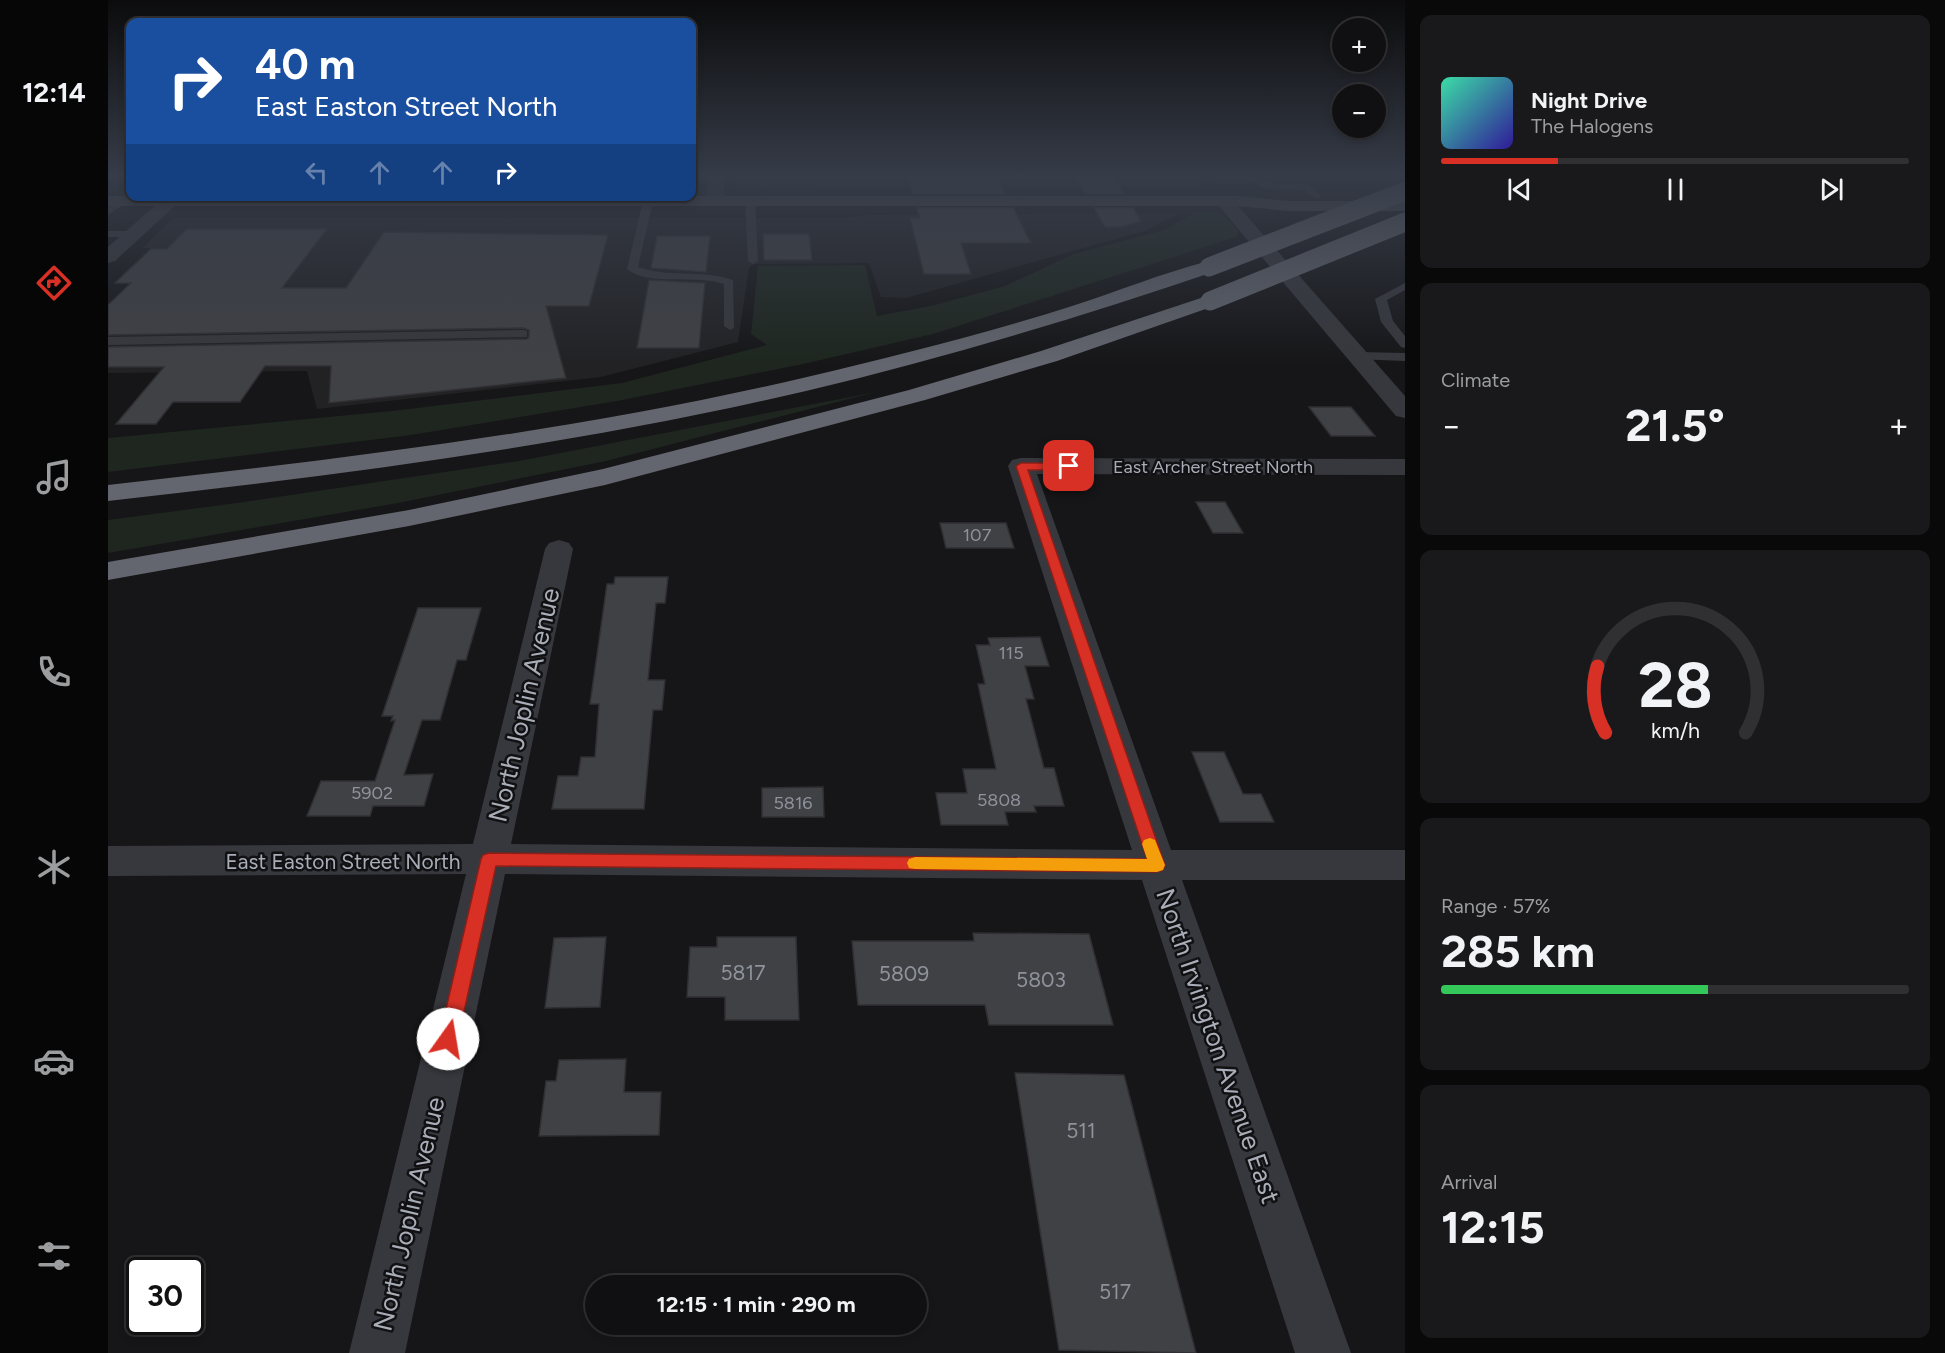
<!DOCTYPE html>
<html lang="en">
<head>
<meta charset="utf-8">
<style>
  body { margin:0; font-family:Figtree,sans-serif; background:#19191b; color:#f1f3f6; height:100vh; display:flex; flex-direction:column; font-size:22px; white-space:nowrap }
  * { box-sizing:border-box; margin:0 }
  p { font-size:20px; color:#9c9d9f }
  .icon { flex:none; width:33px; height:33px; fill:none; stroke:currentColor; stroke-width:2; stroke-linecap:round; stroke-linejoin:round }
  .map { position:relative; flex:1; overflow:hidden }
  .drawer { display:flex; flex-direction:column; gap:15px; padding:15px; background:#09090a; width:540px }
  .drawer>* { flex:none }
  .banner { position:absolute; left:18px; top:18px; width:570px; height:183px; border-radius:12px; box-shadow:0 3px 9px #0003,0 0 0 2px #303032; background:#1a4fa0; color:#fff; overflow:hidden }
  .fabs { position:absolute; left:1224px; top:18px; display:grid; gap:12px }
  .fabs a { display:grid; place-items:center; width:54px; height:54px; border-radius:50%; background:#101012; box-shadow:0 3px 9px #0003,0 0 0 2px #303032; font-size:30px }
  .speed { position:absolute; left:18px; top:1257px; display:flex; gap:12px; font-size:30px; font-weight:700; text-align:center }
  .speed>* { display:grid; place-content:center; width:78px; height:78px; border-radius:50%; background:#101012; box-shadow:0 3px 9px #0003,0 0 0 2px #303032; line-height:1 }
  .speed .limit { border:3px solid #111; border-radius:9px; background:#fff; color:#111 }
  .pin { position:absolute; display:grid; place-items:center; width:51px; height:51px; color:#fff; margin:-26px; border-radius:12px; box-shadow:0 3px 9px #0006 }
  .me { position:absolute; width:66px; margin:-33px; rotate:13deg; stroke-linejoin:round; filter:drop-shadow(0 0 4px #0008) }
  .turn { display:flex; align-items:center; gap:21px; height:126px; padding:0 30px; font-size:27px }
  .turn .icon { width:78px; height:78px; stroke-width:2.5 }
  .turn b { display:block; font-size:42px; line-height:51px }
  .lanes { display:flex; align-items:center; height:57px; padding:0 30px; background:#0003; justify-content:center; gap:30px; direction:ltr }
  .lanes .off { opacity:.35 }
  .big { font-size:45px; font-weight:700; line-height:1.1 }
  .drawer .card { flex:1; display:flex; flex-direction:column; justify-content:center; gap:9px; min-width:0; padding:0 21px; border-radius:12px; background:#19191b }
  .drawer .dial { align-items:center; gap:0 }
  .dial svg { height:156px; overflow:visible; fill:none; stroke:#303032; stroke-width:7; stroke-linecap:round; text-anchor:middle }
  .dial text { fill:#f1f3f6; stroke:none }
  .song { display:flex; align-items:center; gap:18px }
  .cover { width:72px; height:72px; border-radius:9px; background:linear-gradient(135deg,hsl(160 70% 55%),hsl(250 70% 35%)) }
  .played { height:6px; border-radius:3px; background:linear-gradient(90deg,#d93025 25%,#303032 25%) }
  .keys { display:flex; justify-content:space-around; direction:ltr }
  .heat { display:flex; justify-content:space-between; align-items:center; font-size:33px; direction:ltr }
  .charge { height:9px; border-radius:4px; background:linear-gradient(90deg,#34c759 57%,#303032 0) }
  .trip { position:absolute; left:477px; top:1275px; width:342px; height:60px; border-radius:30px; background:#101012; box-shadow:0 3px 9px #0003,0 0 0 2px #303032; font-weight:700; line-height:60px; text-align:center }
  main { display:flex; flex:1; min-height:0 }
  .tab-bar { display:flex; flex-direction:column; width:108px; justify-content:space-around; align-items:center; background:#060607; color:#9c9d9f }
  .tab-bar .icon { width:42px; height:42px }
  .tab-bar .current { color:#d93025 }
  .tab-bar b { font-size:27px; color:#f1f3f6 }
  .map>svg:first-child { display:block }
  .built { fill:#222225 }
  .green { fill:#1e261f }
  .building { fill:#404145; stroke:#303034; stroke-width:1.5 }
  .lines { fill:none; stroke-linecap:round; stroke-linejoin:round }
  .lane { fill:#37383d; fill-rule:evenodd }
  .street { fill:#37383d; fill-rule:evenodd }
  .secondary { fill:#45474d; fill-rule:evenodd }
  .highway { fill:#63666e; fill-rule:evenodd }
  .highway-bridge { stroke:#63666e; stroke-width:19 }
  .route { fill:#d93025; stroke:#8d1f18; stroke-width:1.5 }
  .slow { fill:#f59e0b }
  .labels { text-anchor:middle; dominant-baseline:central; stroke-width:5; stroke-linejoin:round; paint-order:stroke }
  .far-street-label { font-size:18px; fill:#a8adb8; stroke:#111113 }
  .number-label { font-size:18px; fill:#8e929b }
  .street-label { font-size:21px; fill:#a8adb8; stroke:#111113 }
  .near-number-label { font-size:21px; fill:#8e929b }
  .near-street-label { font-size:26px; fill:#a8adb8; stroke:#111113 }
</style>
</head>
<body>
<main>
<nav class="tab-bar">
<b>12:14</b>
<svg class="icon current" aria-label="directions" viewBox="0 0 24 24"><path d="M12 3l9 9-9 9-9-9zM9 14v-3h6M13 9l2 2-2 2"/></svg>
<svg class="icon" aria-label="music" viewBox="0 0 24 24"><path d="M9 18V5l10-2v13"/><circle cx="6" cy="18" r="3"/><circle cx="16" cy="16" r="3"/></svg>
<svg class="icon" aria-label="phone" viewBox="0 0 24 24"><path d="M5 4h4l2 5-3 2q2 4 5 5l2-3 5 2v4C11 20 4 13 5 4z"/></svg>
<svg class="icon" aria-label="climate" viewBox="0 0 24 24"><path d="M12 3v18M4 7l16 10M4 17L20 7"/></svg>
<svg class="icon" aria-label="car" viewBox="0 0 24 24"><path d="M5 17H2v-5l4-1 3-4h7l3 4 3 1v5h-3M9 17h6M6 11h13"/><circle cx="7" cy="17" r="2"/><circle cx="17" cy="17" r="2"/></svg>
<svg class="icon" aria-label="filters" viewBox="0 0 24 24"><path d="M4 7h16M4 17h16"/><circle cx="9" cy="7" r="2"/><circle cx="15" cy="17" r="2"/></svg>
</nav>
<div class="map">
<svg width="1297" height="1353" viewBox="0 0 1297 1353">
  <rect width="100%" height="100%" fill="#161618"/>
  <!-- built -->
  <g class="built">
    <path d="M628,176H1085L1095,187L628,186Z"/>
    <path d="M1072,213L1036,231L798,298L773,297L761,263L646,264L641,268L630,342L493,377L209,409L199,371L0,373V307L118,248H35L65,218H731L762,215Z"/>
  </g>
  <!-- green -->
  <g class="green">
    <path d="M1087,212C1112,211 1114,212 1131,231L1128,237L825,334L695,364L509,401L303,435L0,472V438L284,411L514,383L659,345L643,334L650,266L757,265L769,316L823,306L897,286L966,254L1059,229Z"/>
    <path d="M768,392L498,461L290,503L0,553V520L129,503L411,461Z"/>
  </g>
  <!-- building -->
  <g class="building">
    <path d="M800,176H888L897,194H805Z"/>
    <path d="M967,176H1005L1016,194H978Z"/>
    <path d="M809,208H905L923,243H853L863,274H816L802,218H812Z"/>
    <path d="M986,208H1025L1033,221L1013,227H997Z"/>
    <path d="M79,229H219L174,288H238L276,232L500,235L481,306H438L458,378L221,403L223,366H157L132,402H65L48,424H8L56,367H0V347L419,339L421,337V330L415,328L0,335V305L23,283H7L43,249H59Z"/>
    <path d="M655,234H701L704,260H656Z"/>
    <path d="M549,236H602L598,272L543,268Z"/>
    <path d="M541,280L597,283L591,348H529Z"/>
    <path d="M1201,407H1243L1267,436H1223Z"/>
    <path d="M1088,502H1117L1135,533H1105Z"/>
    <path d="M832,523H898L906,548H838Z"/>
    <path d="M507,577H560L557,603H548L540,680H557L554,710H545L536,809H444L450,776H470L473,757H487L491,704H482L499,584H506Z"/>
    <path d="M310,608H373L358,660H349L332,720H314L296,775L325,774L316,806H265L262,816H199L213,781H267L287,720L283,721L285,716H274Z"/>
    <path d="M932,637L941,666H917L926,699H918L936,768H946L956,806H926L928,812H897L900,825H833L828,793H859L855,769H888L870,684H877L868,645H882L880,638Z"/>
    <path d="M1084,752H1116L1135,794H1153L1166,822H1112Z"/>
    <path d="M715,787L716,817H654V788Z"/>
    <path d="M865,933L981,934L1005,1025H881L877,1005H750L744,941H866Z"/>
    <path d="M498,937L492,1007L437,1008L446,938Z"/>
    <path d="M609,937H688L691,1020H617V997H579L582,947H609Z"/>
    <path d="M518,1059L516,1092H553L551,1135L431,1136L438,1081H448L451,1060Z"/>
    <path d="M907,1073L1016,1075L1088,1353L951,1350Z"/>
  </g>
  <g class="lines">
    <!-- lane -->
    <g class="lane">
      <path d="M1103,176H1146L1161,183L1199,184L1214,196L1209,199L1197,190L1160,189L1139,180H1107Z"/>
      <path d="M540,198L545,201L530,267C561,278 594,269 625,280L626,328L622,330L616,326V284C588,274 541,287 519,269L535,201Z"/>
      <path d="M642,198L647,201L650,261L645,264L640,261L637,201Z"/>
      <path d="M12,199L20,201L0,215V207Z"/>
      <path d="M0,231H25L30,234L25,237H0Z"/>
      <path d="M1297,283V290L1279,300L1285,321L1297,336V348L1293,347L1273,322L1267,299Z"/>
      <path d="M415,330L419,331V337L0,345V337Z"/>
      <path d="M1249,352L1297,353V361L1245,359V353Z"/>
    </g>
    <!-- street -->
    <g class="street">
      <path d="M601,176H617L616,201L613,205H601L598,201Z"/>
      <path d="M1116,196L1122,197L1297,396V418L1288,416L1110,205L1107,201L1110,197Z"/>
      <path d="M57,197H69L72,201L7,261L0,263V247Z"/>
      <path d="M913,458L1297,459V475L929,474L1063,850H1297V880H1074L1243,1353H1187L1034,880L397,874L297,1353H241L358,874L0,876V846L365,844L437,549L441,543L451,540L461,543L465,549L403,844L1024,850L900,466L904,460Z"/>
    </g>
    <!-- secondary -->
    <path class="secondary" d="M0,196H1129L1181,201H1297V211H1181L1129,206H0Z"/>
    <!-- highway -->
    <g class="highway">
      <path d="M1101,261L1108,263L1111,267L1108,271C973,317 837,358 698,391C468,445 234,475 0,501V485C234,459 469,431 699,377C787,356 875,334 961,307C1008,292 1054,273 1101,261Z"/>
      <path d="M1102,295L1109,297L1112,301L1109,305L949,361L817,400L497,485L301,526L0,580V562L301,510L495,469L801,390L933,351Z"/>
    </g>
    <!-- highway-bridge -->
    <g class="highway-bridge">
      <path d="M1101,267L1297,191"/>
      <path d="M1102,301L1297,222"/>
    </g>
  </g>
  <!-- sky -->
  <linearGradient id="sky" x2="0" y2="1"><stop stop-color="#0c0c0d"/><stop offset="0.48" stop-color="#363c48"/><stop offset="1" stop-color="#363c48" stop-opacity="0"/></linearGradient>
  <rect width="1297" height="365" fill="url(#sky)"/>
  <!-- route -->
  <path class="route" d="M913,463H961L967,466L961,470H920L1057,865L1055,870L1049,872L388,866L350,1039L347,1045L340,1047L334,1045L331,1039L373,859L375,855L381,853L1039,859L908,466Z"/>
  <!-- slow -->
  <path class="slow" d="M1042,838L1047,840L1057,865L1055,870L1049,872L807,869L801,868L799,863L801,859L807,857L1039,859L1034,844L1036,840Z"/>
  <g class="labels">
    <!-- far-street labels -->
    <g class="far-street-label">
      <text x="1105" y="467">East Archer Street North</text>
    </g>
    <!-- number labels -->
    <g class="number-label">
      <text x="869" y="535">107</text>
      <text x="903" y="653">115</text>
      <text x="264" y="793">5902</text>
      <text x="891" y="800">5808</text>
      <text x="685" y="803">5816</text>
    </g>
    <!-- street labels -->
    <g class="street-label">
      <text x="235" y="861">East Easton Street North</text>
    </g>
    <!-- near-number labels -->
    <g class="near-number-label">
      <text x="635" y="972">5817</text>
      <text x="796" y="973">5809</text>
      <text x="933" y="979">5803</text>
      <text x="973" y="1130">511</text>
      <text x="1007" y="1291">517</text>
    </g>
    <!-- near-street labels -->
    <g class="near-street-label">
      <text transform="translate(416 705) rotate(-77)">North Joplin Avenue</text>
      <text transform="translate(1110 1046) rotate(71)">North Irvington Avenue East</text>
      <text transform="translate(301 1214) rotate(-77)">North Joplin Avenue</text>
    </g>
  </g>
</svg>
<div class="fabs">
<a>+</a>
<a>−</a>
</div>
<div class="speed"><div class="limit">30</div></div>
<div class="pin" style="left:961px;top:466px;background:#d93025"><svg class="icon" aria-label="arrive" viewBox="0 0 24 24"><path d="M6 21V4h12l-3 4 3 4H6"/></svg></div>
<svg class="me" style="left:340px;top:1039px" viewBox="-20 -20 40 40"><circle r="19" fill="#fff"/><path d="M0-13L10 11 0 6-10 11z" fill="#d93025"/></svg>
<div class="trip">12:15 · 1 min · 290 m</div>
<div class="banner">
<div class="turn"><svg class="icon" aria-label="right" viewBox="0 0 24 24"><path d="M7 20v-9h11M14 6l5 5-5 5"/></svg><div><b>40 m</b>East Easton Street North</div></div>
<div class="lanes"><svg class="icon off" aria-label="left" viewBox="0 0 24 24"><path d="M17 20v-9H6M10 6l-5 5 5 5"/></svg><svg class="icon off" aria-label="ahead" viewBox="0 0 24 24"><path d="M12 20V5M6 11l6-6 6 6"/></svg><svg class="icon off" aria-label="ahead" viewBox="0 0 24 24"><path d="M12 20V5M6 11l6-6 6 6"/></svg><svg class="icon" aria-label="right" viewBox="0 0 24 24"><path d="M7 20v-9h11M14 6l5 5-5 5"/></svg></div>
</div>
</div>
<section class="drawer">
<div class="card">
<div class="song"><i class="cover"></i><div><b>Night Drive</b><p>The Halogens</p></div></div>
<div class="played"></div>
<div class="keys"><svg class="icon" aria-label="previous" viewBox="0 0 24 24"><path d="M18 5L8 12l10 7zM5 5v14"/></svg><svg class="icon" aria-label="pause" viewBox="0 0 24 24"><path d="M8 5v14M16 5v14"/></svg><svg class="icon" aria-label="next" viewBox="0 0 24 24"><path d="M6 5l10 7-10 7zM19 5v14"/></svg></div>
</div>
<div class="card"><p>Climate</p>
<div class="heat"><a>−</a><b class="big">21.5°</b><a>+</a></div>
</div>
<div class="card dial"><svg viewBox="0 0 100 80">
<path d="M14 69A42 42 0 1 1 86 69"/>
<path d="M14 69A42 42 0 0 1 10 35" stroke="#d93025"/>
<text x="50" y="56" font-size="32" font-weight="700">28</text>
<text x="50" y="72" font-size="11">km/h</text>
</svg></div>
<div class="card"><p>Range · 57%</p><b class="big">285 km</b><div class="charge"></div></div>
<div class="card"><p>Arrival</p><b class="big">12:15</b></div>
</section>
</main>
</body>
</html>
